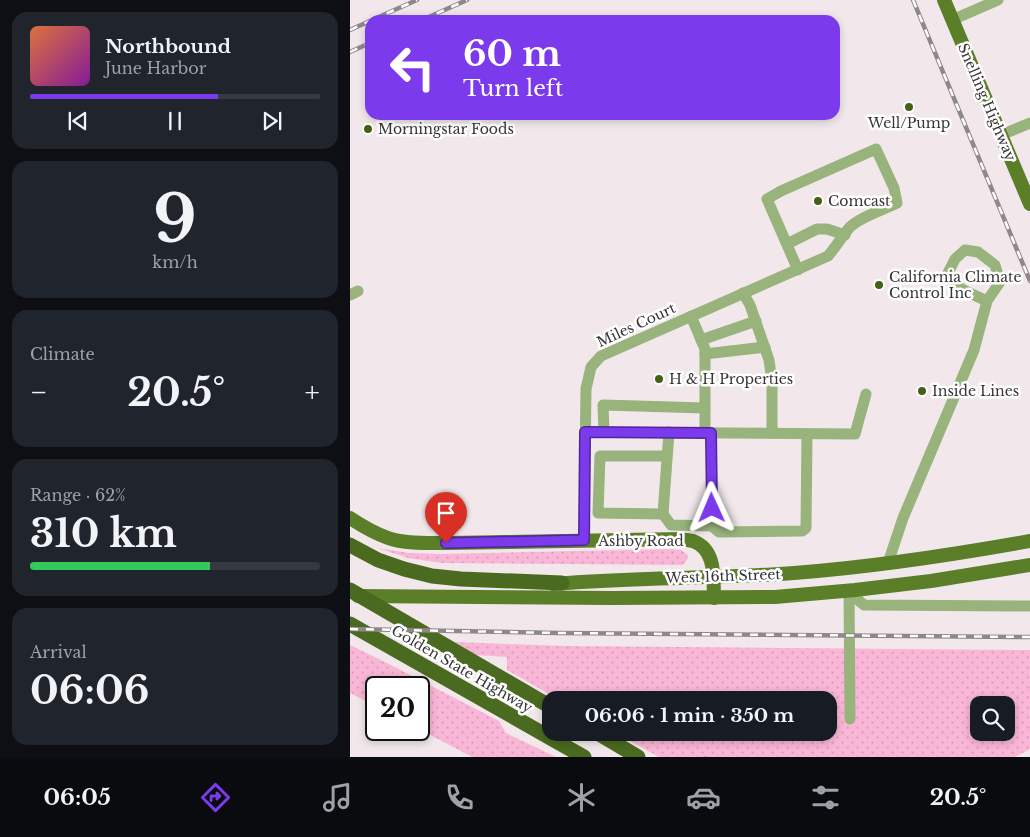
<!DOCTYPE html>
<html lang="en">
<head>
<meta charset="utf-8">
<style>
  body { margin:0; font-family:"Libre Baskerville",serif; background:#20242c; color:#f1f3f6; height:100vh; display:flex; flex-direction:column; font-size:19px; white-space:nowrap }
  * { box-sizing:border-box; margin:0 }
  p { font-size:16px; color:#9ea1a6 }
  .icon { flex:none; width:28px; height:28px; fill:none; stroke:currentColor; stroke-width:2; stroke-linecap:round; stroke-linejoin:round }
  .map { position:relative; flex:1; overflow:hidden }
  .sheet { display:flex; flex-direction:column; gap:12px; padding:12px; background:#0d0f14; width:350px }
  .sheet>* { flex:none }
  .banner { position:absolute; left:15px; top:15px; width:475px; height:105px; border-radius:15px; box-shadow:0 2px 8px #0003; background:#7c3aed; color:#fff; overflow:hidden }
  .fabs { position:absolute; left:620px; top:696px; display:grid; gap:10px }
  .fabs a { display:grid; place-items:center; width:45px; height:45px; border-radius:10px; background:#171b24; box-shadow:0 2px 8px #0003; font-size:25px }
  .speed { position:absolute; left:15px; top:676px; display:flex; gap:10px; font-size:25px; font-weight:700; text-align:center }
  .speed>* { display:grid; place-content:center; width:65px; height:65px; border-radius:50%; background:#171b24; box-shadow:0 2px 8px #0003; line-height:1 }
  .speed .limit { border:2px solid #111; border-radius:8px; background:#fff; color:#111 }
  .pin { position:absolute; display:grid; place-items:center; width:42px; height:42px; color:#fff; margin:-51px -21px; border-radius:50% 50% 50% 0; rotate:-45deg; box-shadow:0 0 5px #0007 }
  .pin .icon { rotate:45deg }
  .me { position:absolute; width:55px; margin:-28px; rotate:359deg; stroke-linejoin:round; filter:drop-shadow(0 0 4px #0008) }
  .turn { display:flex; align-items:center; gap:18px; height:105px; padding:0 15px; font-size:22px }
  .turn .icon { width:65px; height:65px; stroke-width:2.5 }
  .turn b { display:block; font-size:35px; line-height:42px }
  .big { font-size:38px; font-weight:700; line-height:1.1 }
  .sheet .card { flex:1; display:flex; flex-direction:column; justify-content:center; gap:8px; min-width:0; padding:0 18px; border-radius:15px; background:#20242c }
  .sheet .dial { align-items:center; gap:0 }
  .dial b { font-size:65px; line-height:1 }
  .song { display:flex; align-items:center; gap:15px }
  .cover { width:60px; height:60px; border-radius:8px; background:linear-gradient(135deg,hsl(20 70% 55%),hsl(290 70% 35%)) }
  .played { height:5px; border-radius:2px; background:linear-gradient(90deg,#7c3aed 65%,#363941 65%) }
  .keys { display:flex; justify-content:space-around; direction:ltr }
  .heat { display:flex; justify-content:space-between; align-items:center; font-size:28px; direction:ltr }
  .charge { height:8px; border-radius:4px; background:linear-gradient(90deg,#34c759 62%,#363941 0) }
  .trip { position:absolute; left:192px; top:691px; width:295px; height:50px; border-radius:15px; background:#171b24; box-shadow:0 2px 8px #0003; font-weight:700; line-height:50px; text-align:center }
  .menu { display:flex; height:80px; justify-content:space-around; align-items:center; background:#090b0e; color:#9ea1a6 }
  .menu .icon { width:35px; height:35px }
  .menu .on { color:#7c3aed }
  .menu b { font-size:22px; color:#f1f3f6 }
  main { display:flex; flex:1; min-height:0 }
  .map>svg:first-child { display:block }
  .green { fill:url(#green-dots); fill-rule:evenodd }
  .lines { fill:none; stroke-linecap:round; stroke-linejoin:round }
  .path { stroke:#b5adb0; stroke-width:2; stroke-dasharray:4 4; stroke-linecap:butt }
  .minor { stroke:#98b37c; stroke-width:11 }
  .major { stroke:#5a7f28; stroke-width:14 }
  .highway { stroke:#4a6a1f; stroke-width:15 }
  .rail-casing { stroke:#8e888b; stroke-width:4.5 }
  .rail { stroke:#fff; stroke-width:2.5; stroke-dasharray:8; stroke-linecap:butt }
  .route-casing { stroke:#51269a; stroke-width:12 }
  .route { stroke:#7c3aed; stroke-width:9 }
  .poi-dot { fill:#426115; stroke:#fff; stroke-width:2 }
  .labels { text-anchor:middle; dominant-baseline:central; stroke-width:5; stroke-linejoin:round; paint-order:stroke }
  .street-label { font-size:14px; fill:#393537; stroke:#fff }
  .poi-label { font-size:14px; fill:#393537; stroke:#fff; text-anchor:start }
</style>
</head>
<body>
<main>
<section class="sheet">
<div class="card">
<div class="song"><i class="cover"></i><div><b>Northbound</b><p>June Harbor</p></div></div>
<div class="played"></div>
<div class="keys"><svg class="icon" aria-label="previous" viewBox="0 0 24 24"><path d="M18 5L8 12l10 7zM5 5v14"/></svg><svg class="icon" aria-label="pause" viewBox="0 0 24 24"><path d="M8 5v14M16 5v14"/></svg><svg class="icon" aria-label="next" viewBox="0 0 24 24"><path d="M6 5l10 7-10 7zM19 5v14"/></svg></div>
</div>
<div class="card dial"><b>9</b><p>km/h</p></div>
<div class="card"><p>Climate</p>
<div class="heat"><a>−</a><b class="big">20.5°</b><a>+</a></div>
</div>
<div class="card"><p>Range · 62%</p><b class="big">310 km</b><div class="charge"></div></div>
<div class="card"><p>Arrival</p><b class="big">06:06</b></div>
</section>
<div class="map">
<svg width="680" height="757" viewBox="0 0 680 757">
  <defs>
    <pattern id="green-dots" width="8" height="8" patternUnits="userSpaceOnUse" patternTransform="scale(1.25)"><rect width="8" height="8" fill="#fab6d6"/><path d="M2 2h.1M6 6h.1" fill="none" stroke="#d79db8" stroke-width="1.8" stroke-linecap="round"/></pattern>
  </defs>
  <rect width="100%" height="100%" fill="#f2e8ec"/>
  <!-- green -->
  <g class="green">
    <path d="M28,548L59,553L91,554L320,549L331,550L338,555L337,560L333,565L92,563L58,558Z"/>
    <path d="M104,642L219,646L680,650V749L665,757H309L266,733L479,732V700H209L157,670V657L126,655ZM629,705H656V732H629Z"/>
    <path d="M0,645L41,665L149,721L156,733L206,757H122L69,729V688H26V706L0,693Z"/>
  </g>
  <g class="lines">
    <!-- path -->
    <path class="path" d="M355,757V756"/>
    <!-- minor -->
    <g class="minor">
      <path d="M602,20L648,0"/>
      <path d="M651,135L680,123"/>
      <path d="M437,244L467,229H477L495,235"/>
      <path d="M393,293L400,305L419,360L422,381V433"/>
      <path d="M0,295L8,291"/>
      <path d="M341,316L355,349V433"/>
      <path d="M351,340L406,321"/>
      <path d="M355,354L415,347"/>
      <path d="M235,432L505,434L516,394"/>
      <path d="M254,432L253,405L355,408"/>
      <path d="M361,433L362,526L369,532L452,531L456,528L457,434"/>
      <path d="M317,456H250L248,513L313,514L319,432"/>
      <path d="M313,514L321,525L362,526"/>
      <path d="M234,540L236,389L241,367L251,356L478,256C486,247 492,236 500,227C510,217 533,210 547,203L544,188L526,149L431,191L417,199L448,270"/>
      <path d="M538,563L553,518L624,350L637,301L650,282L645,265L628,252L615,250L605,259L597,275C603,288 625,295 637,301"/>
      <path d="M505,590L508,600L514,605L680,606"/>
      <path d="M499,591L500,719"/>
    </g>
    <!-- major -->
    <g class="major">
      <path d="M594,0L680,204"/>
      <path d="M0,518C12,526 24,533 38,538C54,544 79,543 96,543L331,539C335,540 340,540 343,541C367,550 363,578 364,598"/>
      <path d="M203,584C283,577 364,579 444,573C523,567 602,555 680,541"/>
      <path d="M8,596L262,598L425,597L505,590L581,581L680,565"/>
    </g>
    <!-- highway -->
    <g class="highway">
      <path d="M0,545L28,560L54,569L82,576L111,579L212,583"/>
      <path d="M0,590L201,707"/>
      <path d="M0,624L234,757"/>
      <path d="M246,732L288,757"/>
    </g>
    <defs>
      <g id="rail">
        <path d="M563,0L680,281"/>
        <path d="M22,20L67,0"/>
        <path d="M72,20L117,0"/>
        <path d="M0,30L20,21"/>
        <path d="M0,52L20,43"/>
        <path d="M0,629L208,633L680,637"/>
      </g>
    </defs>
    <!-- rail casing -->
    <use href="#rail" class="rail-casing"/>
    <!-- rail -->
    <use href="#rail" class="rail"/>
  </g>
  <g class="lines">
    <defs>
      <path id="route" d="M96,543L234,540L235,432L361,433L362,508"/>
    </defs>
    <!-- route casing -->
    <use href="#route" class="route-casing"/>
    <!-- route -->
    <use href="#route" class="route"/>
  </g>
  <!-- markers -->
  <g class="poi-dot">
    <circle cx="559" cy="107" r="5"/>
    <circle cx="18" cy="129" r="5"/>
    <circle cx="468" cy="201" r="5"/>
    <circle cx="529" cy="285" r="5"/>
    <circle cx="309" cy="379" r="5"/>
    <circle cx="572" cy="391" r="5"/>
  </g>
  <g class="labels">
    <!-- street labels -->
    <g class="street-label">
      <text transform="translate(637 102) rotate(67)">Snelling Highway</text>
      <text transform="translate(286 325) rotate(-25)">Miles Court</text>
      <text x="291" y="541">Ashby Road</text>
      <text transform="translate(373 576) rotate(-2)">West 16th Street</text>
      <text transform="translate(112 669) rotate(30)">Golden State Highway</text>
    </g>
    <!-- poi labels -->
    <g class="poi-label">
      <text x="559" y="123" text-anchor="middle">Well/Pump</text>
      <text x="28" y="129">Morningstar Foods</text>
      <text x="478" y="201">Comcast</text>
      <text x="539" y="277">California Climate<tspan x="539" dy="16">Control Inc</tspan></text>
      <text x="319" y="379">H &amp; H Properties</text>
      <text x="582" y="391">Inside Lines</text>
    </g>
  </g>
</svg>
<div class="fabs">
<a><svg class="icon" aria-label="search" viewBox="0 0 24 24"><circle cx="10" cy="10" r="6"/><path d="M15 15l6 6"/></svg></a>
</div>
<div class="speed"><div class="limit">20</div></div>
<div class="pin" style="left:96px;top:543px;background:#d93025"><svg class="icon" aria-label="arrive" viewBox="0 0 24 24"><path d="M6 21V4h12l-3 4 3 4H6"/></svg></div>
<svg class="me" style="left:362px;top:508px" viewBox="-20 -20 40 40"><path d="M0-17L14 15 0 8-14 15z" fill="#7c3aed" stroke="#fff" stroke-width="4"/></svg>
<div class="trip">06:06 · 1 min · 350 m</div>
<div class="banner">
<div class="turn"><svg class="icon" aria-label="left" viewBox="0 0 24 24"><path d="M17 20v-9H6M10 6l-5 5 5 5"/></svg><div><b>60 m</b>Turn left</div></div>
</div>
</div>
</main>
<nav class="menu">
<b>06:05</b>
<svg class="icon on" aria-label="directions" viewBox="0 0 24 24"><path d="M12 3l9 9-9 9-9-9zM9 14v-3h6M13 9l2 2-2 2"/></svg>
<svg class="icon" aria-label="music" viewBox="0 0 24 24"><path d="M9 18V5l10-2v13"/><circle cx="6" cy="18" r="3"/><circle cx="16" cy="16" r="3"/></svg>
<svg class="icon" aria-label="phone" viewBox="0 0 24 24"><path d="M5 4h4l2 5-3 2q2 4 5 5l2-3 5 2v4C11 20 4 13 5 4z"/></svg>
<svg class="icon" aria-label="climate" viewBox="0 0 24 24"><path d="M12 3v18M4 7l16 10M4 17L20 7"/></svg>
<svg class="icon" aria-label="car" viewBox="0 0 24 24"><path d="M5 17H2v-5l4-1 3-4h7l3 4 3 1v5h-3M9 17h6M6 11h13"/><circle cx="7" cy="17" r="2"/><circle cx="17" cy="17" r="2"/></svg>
<svg class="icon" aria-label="filters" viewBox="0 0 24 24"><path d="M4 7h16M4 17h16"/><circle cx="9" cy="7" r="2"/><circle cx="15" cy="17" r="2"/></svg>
<b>20.5°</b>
</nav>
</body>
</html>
